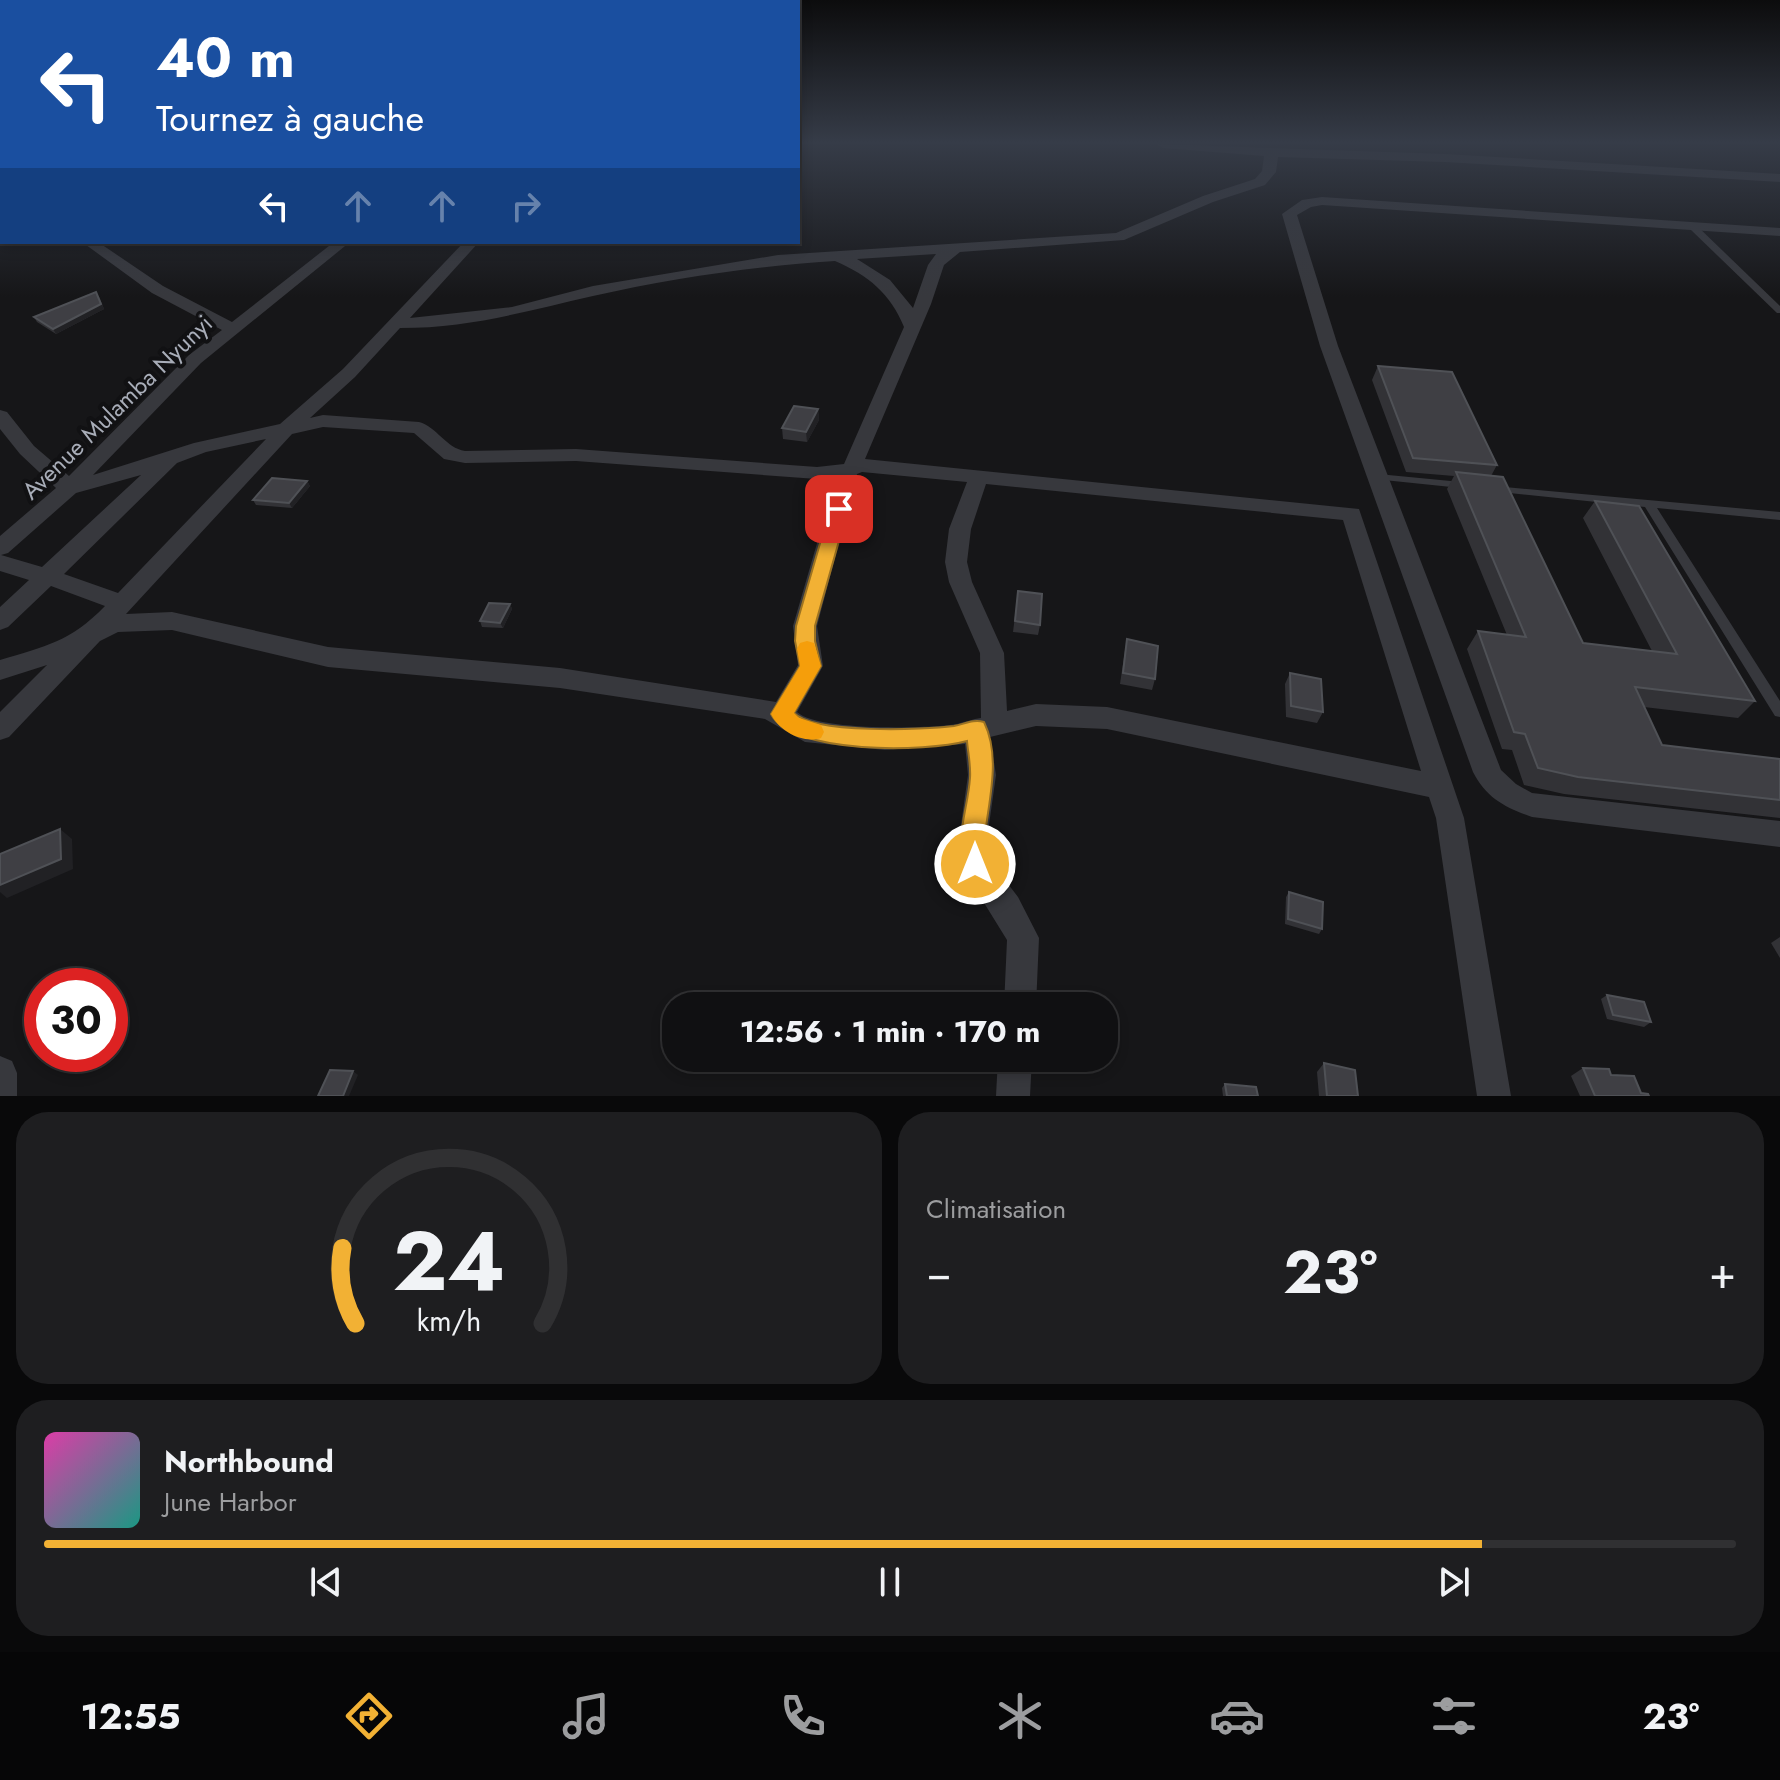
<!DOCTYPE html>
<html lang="fr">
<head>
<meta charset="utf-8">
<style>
  body { margin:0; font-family:Jost,sans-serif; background:#1e1e20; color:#f1f3f6; height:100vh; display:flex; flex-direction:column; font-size:30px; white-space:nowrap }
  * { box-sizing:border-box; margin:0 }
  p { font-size:26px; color:#9c9d9f }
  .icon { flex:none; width:44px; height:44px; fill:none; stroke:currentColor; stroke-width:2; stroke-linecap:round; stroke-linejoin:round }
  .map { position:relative; height:1096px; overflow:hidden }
  .panel { display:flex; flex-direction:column; gap:16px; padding:16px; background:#09090a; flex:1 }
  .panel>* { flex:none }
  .guide { position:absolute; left:0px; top:0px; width:800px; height:244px; box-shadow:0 4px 12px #0003,0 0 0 2px #303032; background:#1a4fa0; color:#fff; overflow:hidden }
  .speed { position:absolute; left:24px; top:968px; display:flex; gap:16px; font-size:40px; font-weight:700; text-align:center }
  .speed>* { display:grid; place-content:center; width:104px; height:104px; border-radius:50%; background:#101012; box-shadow:0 4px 12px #0003,0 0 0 2px #303032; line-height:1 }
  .speed .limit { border:12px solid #d22; background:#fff; color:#111 }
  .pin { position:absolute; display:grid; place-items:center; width:68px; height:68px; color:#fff; margin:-34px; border-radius:16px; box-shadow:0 4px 12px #0006 }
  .me { position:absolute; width:88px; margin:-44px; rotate:0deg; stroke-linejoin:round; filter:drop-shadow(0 0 6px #0008) }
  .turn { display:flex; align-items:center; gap:28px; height:168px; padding:0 24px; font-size:36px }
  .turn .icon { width:104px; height:104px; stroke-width:2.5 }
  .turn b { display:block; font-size:56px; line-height:68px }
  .lanes { display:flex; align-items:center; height:76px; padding:0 24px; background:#0003; justify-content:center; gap:40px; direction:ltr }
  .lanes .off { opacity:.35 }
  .big { font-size:60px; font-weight:700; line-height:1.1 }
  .panel .widget { flex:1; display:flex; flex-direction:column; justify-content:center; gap:12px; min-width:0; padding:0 28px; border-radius:32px; background:#1e1e20 }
  .panel .dial { align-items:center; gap:0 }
  .dial svg { height:208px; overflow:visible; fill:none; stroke:#303032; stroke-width:7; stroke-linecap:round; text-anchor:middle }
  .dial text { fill:#f1f3f6; stroke:none }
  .song { display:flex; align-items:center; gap:24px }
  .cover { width:96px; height:96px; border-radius:12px; background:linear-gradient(135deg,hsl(320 70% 55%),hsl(170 70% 35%)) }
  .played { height:8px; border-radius:4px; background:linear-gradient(90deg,#f2b134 85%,#303032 85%) }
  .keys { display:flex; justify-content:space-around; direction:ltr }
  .heat { display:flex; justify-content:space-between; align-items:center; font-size:44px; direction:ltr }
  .panel .tiles { flex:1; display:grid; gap:16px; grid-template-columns:1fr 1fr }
  .widget:last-child { grid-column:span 2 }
  .trip { position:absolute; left:662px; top:992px; width:456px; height:80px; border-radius:32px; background:#101012; box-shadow:0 4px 12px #0003,0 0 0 2px #303032; font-weight:700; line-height:80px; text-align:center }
  .tabs { display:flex; height:128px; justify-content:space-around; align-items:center; background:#060607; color:#9c9d9f }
  .tabs .icon { width:56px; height:56px }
  .tabs .on { color:#f2b134 }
  .tabs b { font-size:36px; color:#f1f3f6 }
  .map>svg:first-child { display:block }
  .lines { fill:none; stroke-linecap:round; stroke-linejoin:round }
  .lane { fill:#37383d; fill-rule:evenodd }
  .street { fill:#37383d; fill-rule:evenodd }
  .wall { fill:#323236 }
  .shaded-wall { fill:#212124 }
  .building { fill:#3f3f44; stroke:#4f5156; stroke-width:2 }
  .route { fill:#f2b134; stroke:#9d7322; stroke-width:2 }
  .slow { fill:#f59e0b }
  .labels { text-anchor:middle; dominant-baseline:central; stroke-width:8; stroke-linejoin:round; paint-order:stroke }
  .street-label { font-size:24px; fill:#a8adb8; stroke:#111113 }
</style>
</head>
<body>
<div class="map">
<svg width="1780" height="1096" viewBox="0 0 1780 1096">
  <rect width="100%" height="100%" fill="#161618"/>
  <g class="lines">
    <!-- lane -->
    <g class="lane">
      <path d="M1689,224H1695L1780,306V313H1777L1689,228Z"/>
      <path d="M1378,474L1461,482L1466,485L1461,488L1374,479L1373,477Z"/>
      <path d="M1494,486L1780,512V520L1657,508L1780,701V717L1775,716L1645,507L1490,491L1489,489L1490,487Z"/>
    </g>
    <!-- street -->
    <g class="street">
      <path d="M1157,144L1445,154L1780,174V182L1445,162L1278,157L1276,172L1265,185L1213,202L1124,240L960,252L944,265L931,304L865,459L1359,509L1464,818L1511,1096H1477L1436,818L1429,797L1107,729L1036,726L990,737L996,775L987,839L989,859L1018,897L1039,938L1036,1006H1004L1007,940L960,864L959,839L968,775L965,744L885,750L805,742L765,719L560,688L328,667L172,630L118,632L100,641L9,737L0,740V712L47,665L0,680V660C46,646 70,642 105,606L51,586L8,627L0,630V607L29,580L0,571V536L56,488L20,454L0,429V410L7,412L34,446L69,476L189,355L222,330L152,293L82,242H98L163,286L232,322L334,242H350L201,363L93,475L194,443L280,424L343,369L464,242H479L410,318L512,307L593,286L778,255L1116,233L1203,196L1255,179L1262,171L1264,156L1163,148ZM936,254L928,265L913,308L890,280L857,259ZM835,261C869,276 890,293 904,327L844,464L817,467L576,449L465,451C446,448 437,427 419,422L323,415L310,418L355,377L400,328C471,328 526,311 593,296C672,278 755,266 835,261ZM323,427L414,433L444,459L465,463L576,461L817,479L836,478L793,626L798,665L776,702L560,668L328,647L172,612L126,614L292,434ZM266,439L118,593L64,574L177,463L206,452ZM862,472L967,482L949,529L945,562L949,582L980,653L981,718C973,719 965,722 957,724C928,729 816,731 797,712L823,666L817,626L857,474ZM141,475L42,567L1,555L8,553L76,493ZM986,484L1343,520L1421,771L1107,707L1036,704L1007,711L1004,653L972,582L967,562L971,529Z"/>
      <path d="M1322,197L1780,228V236L1322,205L1311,207L1297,215L1338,346L1501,770L1516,784L1532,793L1780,821V847L1532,817C1506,808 1486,798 1473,772L1320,346L1282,214L1302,200Z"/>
      <rect x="0" y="200" width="2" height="9"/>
      <path d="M0,1056L12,1061L17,1073V1096H0Z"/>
      <path d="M998,1058H1032L1030,1096H996Z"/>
    </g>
  </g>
  <!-- wall -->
  <g class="wall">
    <path d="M99,297L104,309L56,334L37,322L34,317Z"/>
    <path d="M1378,366L1497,465L1491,476L1583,643L1652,651L1583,518L1595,501L1755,701L1738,718L1644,707L1662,745L1780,759V818L1564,794L1524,785L1512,750L1502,749L1467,649L1478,631L1507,635L1447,489L1454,476L1406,472L1372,380Z"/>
    <path d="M818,409L819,420L807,442L783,439L782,428Z"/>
    <path d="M307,481L310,486L292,508L256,505L253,500Z"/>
    <path d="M1018,591L1040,625L1038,635L1013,632Z"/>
    <path d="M510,604L512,609L503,628L482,627L480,621Z"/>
    <path d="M1127,639L1155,679L1152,690L1120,684L1125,650Z"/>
    <path d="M1290,673L1323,712L1317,723L1286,717L1285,684Z"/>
    <path d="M1289,892L1322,929L1319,934L1285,924L1286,897Z"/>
    <path d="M1780,937V958L1771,943Z"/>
    <path d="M1607,995L1651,1022L1644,1027L1607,1019L1601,999Z"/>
    <path d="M1324,1063L1358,1096H1319L1317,1072Z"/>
    <path d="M1583,1068L1611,1075L1641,1093L1649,1096H1580L1571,1076Z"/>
    <path d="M1225,1084L1258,1096H1223L1222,1088Z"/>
  </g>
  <!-- shaded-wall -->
  <g class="shaded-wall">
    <path d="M96,292L104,309L56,334L53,329Z"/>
    <path d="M818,409L819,420L807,442L806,432Z"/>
    <path d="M307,481L310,486L292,508L289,503Z"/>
    <path d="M510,604L512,609L503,628L500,623Z"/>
    <path d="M60,829L72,839L73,869L7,898L0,892V885Z"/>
    <path d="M353,1071L358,1075L349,1096H343Z"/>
  </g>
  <!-- building -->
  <g class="building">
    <path d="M96,292L101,304L53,329L34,317Z"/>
    <path d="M1378,366L1452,372L1497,465L1413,458Z"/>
    <path d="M794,406L818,409L806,432L782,428Z"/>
    <path d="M1456,472L1503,477L1583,643L1677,654L1595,501L1639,506L1755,701L1635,687L1662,745L1780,759V800L1578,777L1538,768L1525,734L1514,732L1478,631L1526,637Z"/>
    <path d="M272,478L307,481L289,503L253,500Z"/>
    <path d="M1018,591L1042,594L1040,625L1015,621Z"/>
    <path d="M489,603L510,604L500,623L480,621Z"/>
    <path d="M1127,639L1158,646L1155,679L1123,673Z"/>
    <path d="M1290,673L1321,679L1323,712L1291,706Z"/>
    <path d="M60,829L61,859L0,885V854Z"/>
    <path d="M1289,892L1323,902L1322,929L1288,919Z"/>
    <path d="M1607,995L1644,1002L1651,1022L1613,1015Z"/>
    <path d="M1324,1063L1355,1070L1358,1096H1327Z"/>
    <path d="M1583,1068L1609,1069L1611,1075L1634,1076L1641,1093L1648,1094L1649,1096H1595Z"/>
    <path d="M330,1070L353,1071L343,1096H318Z"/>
    <path d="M1225,1084L1256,1087L1258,1096H1227Z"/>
  </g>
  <!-- sky -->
  <linearGradient id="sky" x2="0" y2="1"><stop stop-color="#0c0c0d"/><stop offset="0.48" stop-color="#363c48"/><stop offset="1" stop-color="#363c48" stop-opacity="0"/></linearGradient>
  <rect width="1780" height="297" fill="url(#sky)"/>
  <!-- route -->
  <path class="route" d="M839,503L848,509L815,626V641L821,666L794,713C814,734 924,730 954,726C965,724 973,719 984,722C1001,757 989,799 985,835C984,848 989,860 983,872L975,875L966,872C953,843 968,809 970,778C971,766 968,753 967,741C927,752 792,755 771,714L800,666L795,641L796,626L830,509Z"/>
  <!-- slow -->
  <path class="slow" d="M807,641L814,643L821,666L794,713L799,718L821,725L824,732L821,738C803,744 779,731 771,714L800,666L797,649L800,643Z"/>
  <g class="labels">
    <!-- street labels -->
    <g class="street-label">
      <text transform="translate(117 407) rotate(-44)">Avenue Mulamba Nyunyi</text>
    </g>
  </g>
</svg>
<div class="speed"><div class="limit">30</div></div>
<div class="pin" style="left:839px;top:509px;background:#d93025"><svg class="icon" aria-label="arrive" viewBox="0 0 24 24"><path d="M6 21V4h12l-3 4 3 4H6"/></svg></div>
<svg class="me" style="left:975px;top:864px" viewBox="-20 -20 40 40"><circle r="17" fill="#f2b134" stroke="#fff" stroke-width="3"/><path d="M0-11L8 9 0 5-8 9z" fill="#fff"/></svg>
<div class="trip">12:56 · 1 min · 170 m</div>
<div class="guide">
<div class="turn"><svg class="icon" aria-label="left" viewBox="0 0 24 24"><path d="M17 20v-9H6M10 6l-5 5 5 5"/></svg><div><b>40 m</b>Tournez à gauche</div></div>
<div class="lanes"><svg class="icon" aria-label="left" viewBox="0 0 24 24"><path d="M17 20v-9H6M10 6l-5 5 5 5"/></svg><svg class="icon off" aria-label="ahead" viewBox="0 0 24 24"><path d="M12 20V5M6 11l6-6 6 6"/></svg><svg class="icon off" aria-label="ahead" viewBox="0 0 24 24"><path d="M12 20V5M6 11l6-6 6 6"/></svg><svg class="icon off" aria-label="right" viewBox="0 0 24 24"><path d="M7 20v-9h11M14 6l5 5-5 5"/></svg></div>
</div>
</div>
<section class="panel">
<div class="tiles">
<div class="widget dial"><svg viewBox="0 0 100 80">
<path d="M14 69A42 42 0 1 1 86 69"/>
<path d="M14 69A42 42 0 0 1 9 40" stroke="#f2b134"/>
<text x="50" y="56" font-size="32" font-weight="700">24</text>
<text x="50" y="72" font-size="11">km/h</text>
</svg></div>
<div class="widget"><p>Climatisation</p>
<div class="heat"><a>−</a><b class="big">23°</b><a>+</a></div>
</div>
<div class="widget">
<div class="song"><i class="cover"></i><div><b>Northbound</b><p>June Harbor</p></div></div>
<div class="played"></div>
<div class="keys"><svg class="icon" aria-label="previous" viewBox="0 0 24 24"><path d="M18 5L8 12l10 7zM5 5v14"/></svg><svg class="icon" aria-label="pause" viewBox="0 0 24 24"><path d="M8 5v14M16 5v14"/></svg><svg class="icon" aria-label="next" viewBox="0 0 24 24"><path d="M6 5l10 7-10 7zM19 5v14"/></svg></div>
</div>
</div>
</section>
<nav class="tabs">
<b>12:55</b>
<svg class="icon on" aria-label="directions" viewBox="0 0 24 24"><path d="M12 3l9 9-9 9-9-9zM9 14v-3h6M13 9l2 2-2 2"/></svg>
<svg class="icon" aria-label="music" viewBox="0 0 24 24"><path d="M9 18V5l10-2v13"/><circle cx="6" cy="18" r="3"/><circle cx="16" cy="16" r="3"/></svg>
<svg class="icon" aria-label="phone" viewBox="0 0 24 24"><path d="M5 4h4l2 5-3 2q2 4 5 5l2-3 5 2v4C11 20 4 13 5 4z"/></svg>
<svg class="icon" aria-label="climate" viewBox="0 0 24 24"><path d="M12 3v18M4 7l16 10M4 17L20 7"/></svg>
<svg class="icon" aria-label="car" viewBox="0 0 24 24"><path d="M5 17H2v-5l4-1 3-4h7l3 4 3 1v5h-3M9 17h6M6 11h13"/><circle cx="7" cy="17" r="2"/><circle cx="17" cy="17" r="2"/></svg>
<svg class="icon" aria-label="filters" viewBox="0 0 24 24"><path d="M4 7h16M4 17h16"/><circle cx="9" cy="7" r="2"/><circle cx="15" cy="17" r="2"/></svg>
<b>23°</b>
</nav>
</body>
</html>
